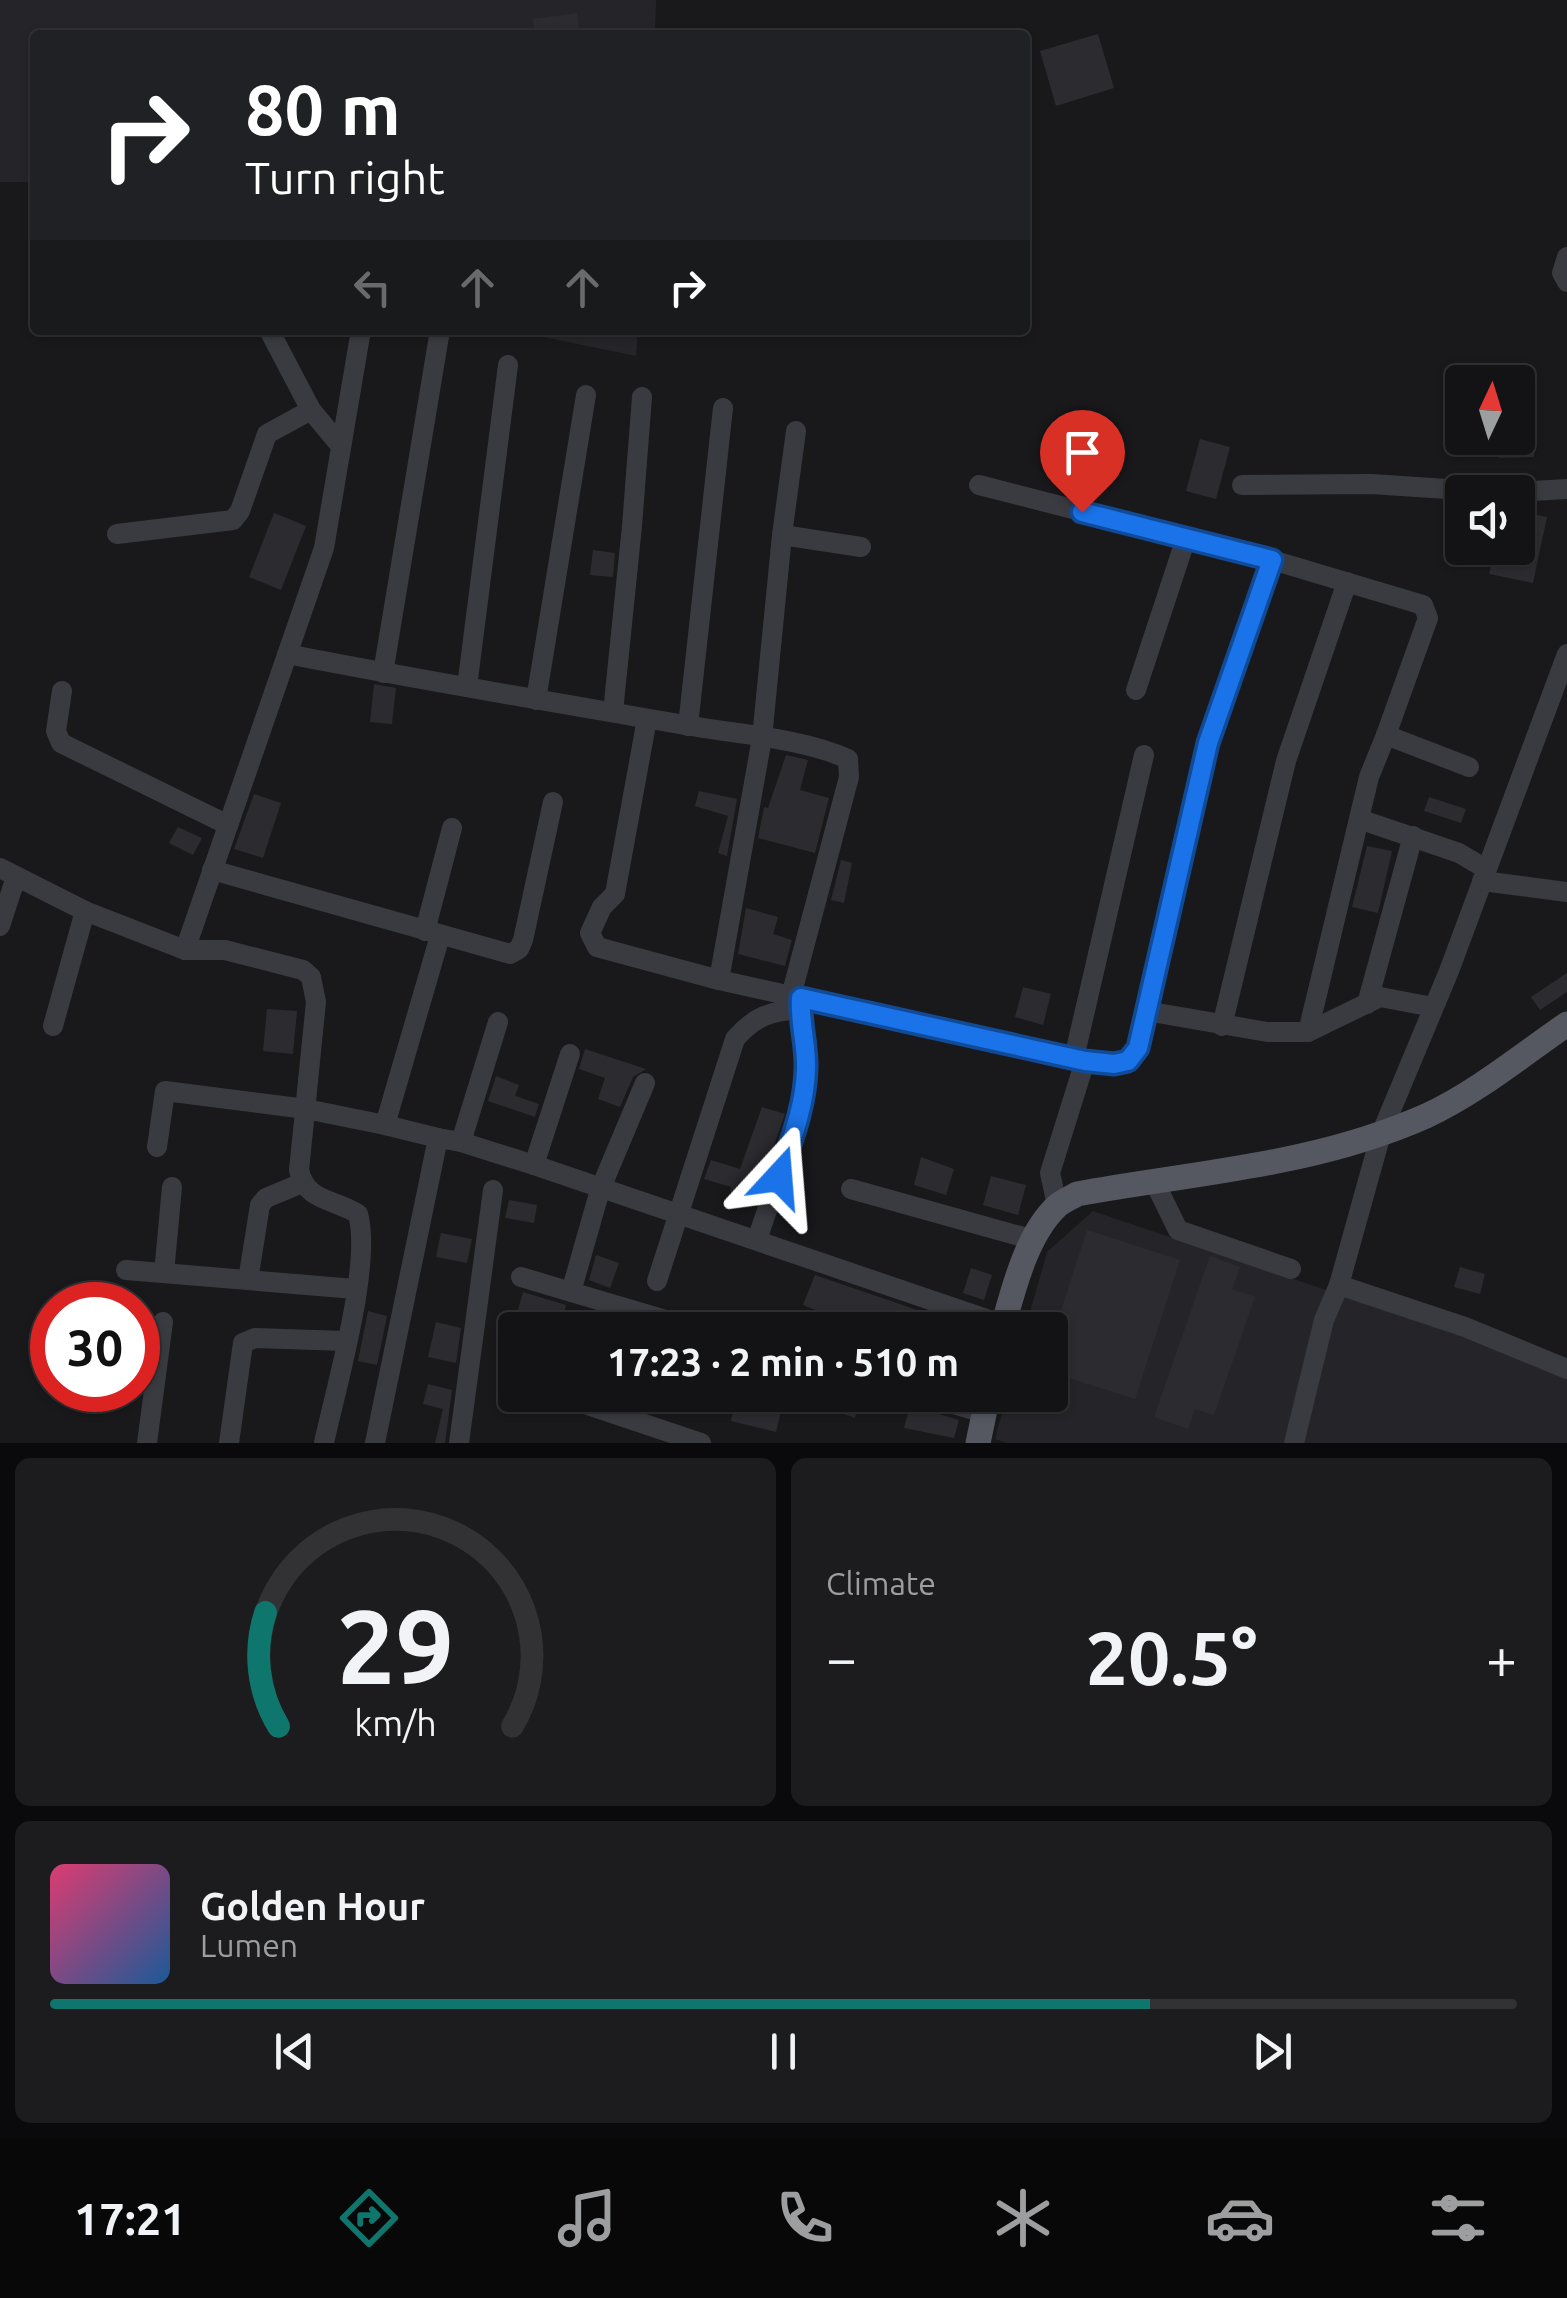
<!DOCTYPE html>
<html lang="en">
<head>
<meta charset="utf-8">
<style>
  body { margin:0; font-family:Ubuntu,sans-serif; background:#1c1c1e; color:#f1f3f6; height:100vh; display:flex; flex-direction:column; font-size:38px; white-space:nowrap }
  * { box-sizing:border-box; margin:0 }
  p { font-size:32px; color:#9d9ea0 }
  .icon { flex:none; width:55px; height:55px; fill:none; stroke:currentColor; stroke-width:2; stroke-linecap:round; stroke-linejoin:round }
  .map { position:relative; height:1443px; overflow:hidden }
  .side { display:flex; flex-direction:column; gap:15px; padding:15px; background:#0a0a0c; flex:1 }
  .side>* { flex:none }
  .guide { position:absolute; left:30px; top:30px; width:1000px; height:305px; border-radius:10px; box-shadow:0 2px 8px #0004,0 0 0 2px #323234; background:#202124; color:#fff; overflow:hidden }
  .needle { width:65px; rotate:4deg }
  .buttons { position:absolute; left:1445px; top:365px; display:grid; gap:20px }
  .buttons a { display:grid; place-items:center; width:90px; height:90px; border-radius:10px; background:#131315; box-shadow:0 2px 8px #0004,0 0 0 2px #323234; font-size:50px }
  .speed { position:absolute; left:30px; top:1282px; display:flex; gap:20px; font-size:50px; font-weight:700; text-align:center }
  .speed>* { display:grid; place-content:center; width:130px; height:130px; border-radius:50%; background:#131315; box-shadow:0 2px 8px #0004,0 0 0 2px #323234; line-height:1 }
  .speed .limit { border:15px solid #d22; background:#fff; color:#111 }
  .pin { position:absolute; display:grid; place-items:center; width:85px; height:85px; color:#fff; margin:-102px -42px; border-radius:50% 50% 50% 0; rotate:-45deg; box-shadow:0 0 10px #0007 }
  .pin .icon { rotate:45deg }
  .me { position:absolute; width:110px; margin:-55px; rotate:19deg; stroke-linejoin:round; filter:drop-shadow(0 0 8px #0008) }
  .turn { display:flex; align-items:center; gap:35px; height:210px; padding:0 50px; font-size:45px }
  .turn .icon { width:130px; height:130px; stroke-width:2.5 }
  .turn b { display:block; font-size:70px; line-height:85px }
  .lanes { display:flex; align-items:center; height:95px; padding:0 50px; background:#0003; justify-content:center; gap:50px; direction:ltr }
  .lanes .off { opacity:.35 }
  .big { font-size:75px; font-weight:700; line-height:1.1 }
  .side .tile { flex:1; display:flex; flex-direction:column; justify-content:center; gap:15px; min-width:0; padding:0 35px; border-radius:15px; background:#1c1c1e }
  .side .dial { align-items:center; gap:0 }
  .dial svg { height:260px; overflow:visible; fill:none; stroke:#323234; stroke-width:7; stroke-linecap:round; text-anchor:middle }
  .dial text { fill:#f1f3f6; stroke:none }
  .song { display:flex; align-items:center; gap:30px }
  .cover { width:120px; height:120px; border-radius:15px; background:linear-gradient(135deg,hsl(340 70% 55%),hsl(210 70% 35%)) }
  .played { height:10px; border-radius:5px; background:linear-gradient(90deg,#0f766e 75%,#323234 75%) }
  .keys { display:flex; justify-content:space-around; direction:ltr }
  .heat { display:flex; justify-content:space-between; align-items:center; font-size:55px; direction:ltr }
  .side .tiles { flex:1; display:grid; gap:15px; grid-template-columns:1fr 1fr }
  .tile:last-child { grid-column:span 2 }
  .trip { position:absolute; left:498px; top:1312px; width:570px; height:100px; border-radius:10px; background:#131315; box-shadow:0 2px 8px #0004,0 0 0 2px #323234; font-weight:700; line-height:100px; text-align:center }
  .dock { display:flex; height:160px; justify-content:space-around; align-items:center; background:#080808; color:#9d9ea0 }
  .dock .icon { width:70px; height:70px }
  .dock .selected { color:#0f766e }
  .dock b { font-size:45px; color:#f1f3f6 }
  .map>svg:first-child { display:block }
  .built { fill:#252529 }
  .building { fill:#2c2c30 }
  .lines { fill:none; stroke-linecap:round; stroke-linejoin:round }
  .minor { stroke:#3a3b41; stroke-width:20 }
  .major { stroke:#555861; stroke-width:25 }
  .route-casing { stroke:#114b97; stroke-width:25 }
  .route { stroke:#1a73e8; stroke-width:18 }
</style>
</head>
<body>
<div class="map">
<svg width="1567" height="1443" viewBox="0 0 1567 1443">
  <rect width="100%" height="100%" fill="#19191c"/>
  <!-- built -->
  <g class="built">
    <path d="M0,0H656L655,35H35V182H0Z"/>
    <path d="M510,330H638L636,356Z"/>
    <path d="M1093,1211L1567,1372V1443H1007L995,1439L1007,1395H1050V1330H1025L1047,1252Z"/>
  </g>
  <!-- building -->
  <g class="building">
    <path d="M577,13L580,35H535L533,19Z"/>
    <path d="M1098,34L1114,88L1056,106L1040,51Z"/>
    <path d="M1518,435L1535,436L1534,457L1499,458V438H1518Z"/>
    <path d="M1200,439L1230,447L1216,499L1186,491Z"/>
    <path d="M1518,511L1547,517L1533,583L1489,574L1495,548H1518Z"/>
    <path d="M274,513L306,526L281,590L249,577Z"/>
    <path d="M593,550L615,553L613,577L590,575Z"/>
    <path d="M374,684L396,688L392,724L370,722Z"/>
    <path d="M786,755L808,760L800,790L829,798L815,853L758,838L764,807L768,808Z"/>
    <path d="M699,791L737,799L727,856L718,853L728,816L695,806Z"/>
    <path d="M254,794L281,803L263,858L234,849Z"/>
    <path d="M1429,797L1466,809L1461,823L1424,811Z"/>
    <path d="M178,827L202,838L193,855L169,843Z"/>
    <path d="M1367,846L1392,851L1378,913L1352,907Z"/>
    <path d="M841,860L852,863L844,903L831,900Z"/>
    <path d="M746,908L778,917L773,934L792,940L785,966L738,954Z"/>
    <path d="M1567,973V992L1540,1010L1531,997Z"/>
    <path d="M1023,987L1051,994L1043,1025L1015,1017Z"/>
    <path d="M267,1009L297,1011L293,1054L263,1051Z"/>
    <path d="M585,1049L646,1069L633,1077L620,1107L598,1099L605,1078L579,1069Z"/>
    <path d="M496,1076L519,1085L515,1096L539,1104L535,1117L488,1101Z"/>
    <path d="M762,1107L785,1114L765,1173L758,1170L749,1197L730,1191L731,1187L704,1179L711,1160L740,1169Z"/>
    <path d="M921,1157L954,1169L946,1195L914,1185Z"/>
    <path d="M991,1176L1026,1185L1018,1215L983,1205Z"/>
    <path d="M509,1200L537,1205L534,1223L505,1218Z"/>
    <path d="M1087,1230L1180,1260L1135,1399L1050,1372V1345Z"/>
    <path d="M441,1233L472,1239L467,1263L436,1257Z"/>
    <path d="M596,1255L619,1263L610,1288L589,1280Z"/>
    <path d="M1210,1256L1240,1267L1232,1289L1255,1297L1214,1415L1195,1409L1188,1429L1154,1417Z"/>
    <path d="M1460,1267L1485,1274L1480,1294L1454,1287Z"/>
    <path d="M971,1268L992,1275L984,1300L963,1293Z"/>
    <path d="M815,1275L958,1324L956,1330H855L858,1320L826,1311L825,1314L803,1305Z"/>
    <path d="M523,1292L566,1305L560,1329L516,1317Z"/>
    <path d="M368,1311L387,1316L377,1365L358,1361Z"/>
    <path d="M436,1322L461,1328L456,1363L428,1357Z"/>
    <path d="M428,1384L452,1390L445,1443H435L443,1409L423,1404Z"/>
    <path d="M737,1395H785L776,1432L731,1421Z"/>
    <path d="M803,1395H861L855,1418L803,1400Z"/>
    <path d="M911,1402L918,1408L959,1420L954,1438L904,1428Z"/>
  </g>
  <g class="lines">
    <!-- minor -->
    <g class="minor">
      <path d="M1567,257L1562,273L1567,282"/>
      <path d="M269,330L311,410L340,445"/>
      <path d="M979,485L1272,560L1423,605L1428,618L1386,735L1469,767"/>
      <path d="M1242,485L1371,484L1492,492"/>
      <path d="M1517,492L1567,489"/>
      <path d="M117,534L233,520L240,511L267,434L311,410"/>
      <path d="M782,535L796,431"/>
      <path d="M861,547L782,535L762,738L719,980L1085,1061L1050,1173L1057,1205"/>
      <path d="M287,654C419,680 552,702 685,725C735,734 802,738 848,759L849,777L791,996"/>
      <path d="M1567,654L1449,971L1381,1134L1339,1285L1465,1327L1567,1369"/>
      <path d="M383,673L440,330"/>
      <path d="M467,687L508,365"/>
      <path d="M1136,690L1186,538"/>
      <path d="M62,691L56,731L61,743L228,825"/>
      <path d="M536,700L586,395"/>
      <path d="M613,712L632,526L642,397"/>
      <path d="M647,719L615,894L602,907L590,933L597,947L719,980"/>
      <path d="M688,726L723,408"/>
      <path d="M1359,819L1459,853L1486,869"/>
      <path d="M0,868L85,911L185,950H225L303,970L311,977L316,1002L299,1170C305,1201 334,1199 358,1214C372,1265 336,1387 324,1443"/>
      <path d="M212,870L510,954L519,949L523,940L553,802"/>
      <path d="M1482,881L1567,892"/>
      <path d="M0,926L16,877"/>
      <path d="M425,931L452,828"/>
      <path d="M185,950L324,548L361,330"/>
      <path d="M1367,1004L1413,836"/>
      <path d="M1146,1011L1267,1032H1308L1380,997L1433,1007"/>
      <path d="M53,1026L85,911"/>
      <path d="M1222,1026L1286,761L1347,582"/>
      <path d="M1308,1032L1369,777L1386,735"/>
      <path d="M1074,1058L1144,755"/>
      <path d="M1085,1061L1114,1064L1128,1061L1138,1048L1208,743L1272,560"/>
      <path d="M438,1138L385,1125L440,936"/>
      <path d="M461,1142L498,1022"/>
      <path d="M157,1147L165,1091L306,1109L385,1125"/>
      <path d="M534,1165L570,1054"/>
      <path d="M1154,1181L1178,1230L1291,1269"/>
      <path d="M851,1189L1034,1240"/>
      <path d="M757,1240L804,1100L806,1037L800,1010L801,998"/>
      <path d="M126,1270L355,1289"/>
      <path d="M164,1273L172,1187"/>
      <path d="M521,1277L571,1292L600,1190L645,1083"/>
      <path d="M248,1280L260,1205L266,1198L302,1183"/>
      <path d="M657,1281L735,1039C754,1017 771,1010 800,1010"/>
      <path d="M571,1292L700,1330"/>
      <path d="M558,1395L701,1443"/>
      <path d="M922,1395L984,1413"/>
      <path d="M147,1443L163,1322"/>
      <path d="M229,1443L243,1343L255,1338L345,1341"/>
      <path d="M375,1443L438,1138L461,1142L534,1165L1004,1325"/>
      <path d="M459,1443L493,1190"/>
      <path d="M1294,1443L1324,1320L1339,1285"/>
    </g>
    <!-- major -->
    <g class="major">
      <path d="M1002,1330C1013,1291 1026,1235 1057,1206C1062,1201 1071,1198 1077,1194C1197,1172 1313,1166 1426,1116C1476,1093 1522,1055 1567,1024"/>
      <path d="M978,1443L988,1395"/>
    </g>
  </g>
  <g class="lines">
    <defs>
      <path id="route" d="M779,1177C791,1141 805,1107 806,1069C807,1045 799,1020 801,998L1085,1061L1114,1064L1128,1061L1138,1048L1208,743L1272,560L1082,512"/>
    </defs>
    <!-- route casing -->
    <use href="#route" class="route-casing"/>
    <!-- route -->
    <use href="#route" class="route"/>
  </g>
</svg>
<div class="buttons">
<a><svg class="needle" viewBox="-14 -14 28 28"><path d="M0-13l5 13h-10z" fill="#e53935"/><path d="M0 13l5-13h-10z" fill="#9d9ea0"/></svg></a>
<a><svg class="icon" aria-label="sound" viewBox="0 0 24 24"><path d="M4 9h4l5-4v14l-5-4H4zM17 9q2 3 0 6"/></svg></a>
</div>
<div class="speed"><div class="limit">30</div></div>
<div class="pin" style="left:1082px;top:512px;background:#d93025"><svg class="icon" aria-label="arrive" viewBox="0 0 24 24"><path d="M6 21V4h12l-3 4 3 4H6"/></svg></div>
<svg class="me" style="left:779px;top:1177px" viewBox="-20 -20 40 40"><path d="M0-17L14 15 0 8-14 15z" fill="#1a73e8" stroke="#fff" stroke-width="4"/></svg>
<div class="trip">17:23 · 2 min · 510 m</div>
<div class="guide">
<div class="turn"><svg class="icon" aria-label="right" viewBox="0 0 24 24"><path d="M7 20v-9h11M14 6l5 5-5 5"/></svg><div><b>80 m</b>Turn right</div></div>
<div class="lanes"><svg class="icon off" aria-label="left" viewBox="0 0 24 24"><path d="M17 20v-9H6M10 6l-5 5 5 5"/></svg><svg class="icon off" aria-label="ahead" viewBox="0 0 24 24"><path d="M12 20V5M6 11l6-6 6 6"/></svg><svg class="icon off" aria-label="ahead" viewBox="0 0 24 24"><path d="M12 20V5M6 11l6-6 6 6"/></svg><svg class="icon" aria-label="right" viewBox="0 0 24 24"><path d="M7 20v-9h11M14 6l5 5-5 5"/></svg></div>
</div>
</div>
<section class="side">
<div class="tiles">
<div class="tile dial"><svg viewBox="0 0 100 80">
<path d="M14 69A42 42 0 1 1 86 69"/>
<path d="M14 69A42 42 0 0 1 10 34" stroke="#0f766e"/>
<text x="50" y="56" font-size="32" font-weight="700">29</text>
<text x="50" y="72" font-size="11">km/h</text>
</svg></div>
<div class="tile"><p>Climate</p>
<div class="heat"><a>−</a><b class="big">20.5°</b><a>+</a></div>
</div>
<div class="tile">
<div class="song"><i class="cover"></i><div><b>Golden Hour</b><p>Lumen</p></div></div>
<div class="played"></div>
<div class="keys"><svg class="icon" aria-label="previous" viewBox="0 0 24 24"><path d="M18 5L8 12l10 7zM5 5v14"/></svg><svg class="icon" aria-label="pause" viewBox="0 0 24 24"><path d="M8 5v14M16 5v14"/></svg><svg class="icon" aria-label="next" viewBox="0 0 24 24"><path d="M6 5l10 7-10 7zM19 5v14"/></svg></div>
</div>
</div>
</section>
<nav class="dock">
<b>17:21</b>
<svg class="icon selected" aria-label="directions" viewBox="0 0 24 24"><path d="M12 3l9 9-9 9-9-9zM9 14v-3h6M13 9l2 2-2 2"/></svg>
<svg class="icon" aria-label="music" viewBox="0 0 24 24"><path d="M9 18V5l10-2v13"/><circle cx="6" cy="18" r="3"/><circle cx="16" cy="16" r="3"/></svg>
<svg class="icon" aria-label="phone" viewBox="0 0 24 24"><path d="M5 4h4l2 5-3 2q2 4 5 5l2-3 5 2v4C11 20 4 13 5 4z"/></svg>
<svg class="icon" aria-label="climate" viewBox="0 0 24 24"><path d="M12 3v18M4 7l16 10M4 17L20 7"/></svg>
<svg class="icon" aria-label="car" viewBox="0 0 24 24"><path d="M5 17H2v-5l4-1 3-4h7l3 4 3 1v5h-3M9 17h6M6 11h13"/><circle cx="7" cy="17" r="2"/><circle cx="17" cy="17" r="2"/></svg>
<svg class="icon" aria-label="filters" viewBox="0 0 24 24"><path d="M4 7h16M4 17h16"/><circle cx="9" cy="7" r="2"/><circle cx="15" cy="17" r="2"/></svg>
</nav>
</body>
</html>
